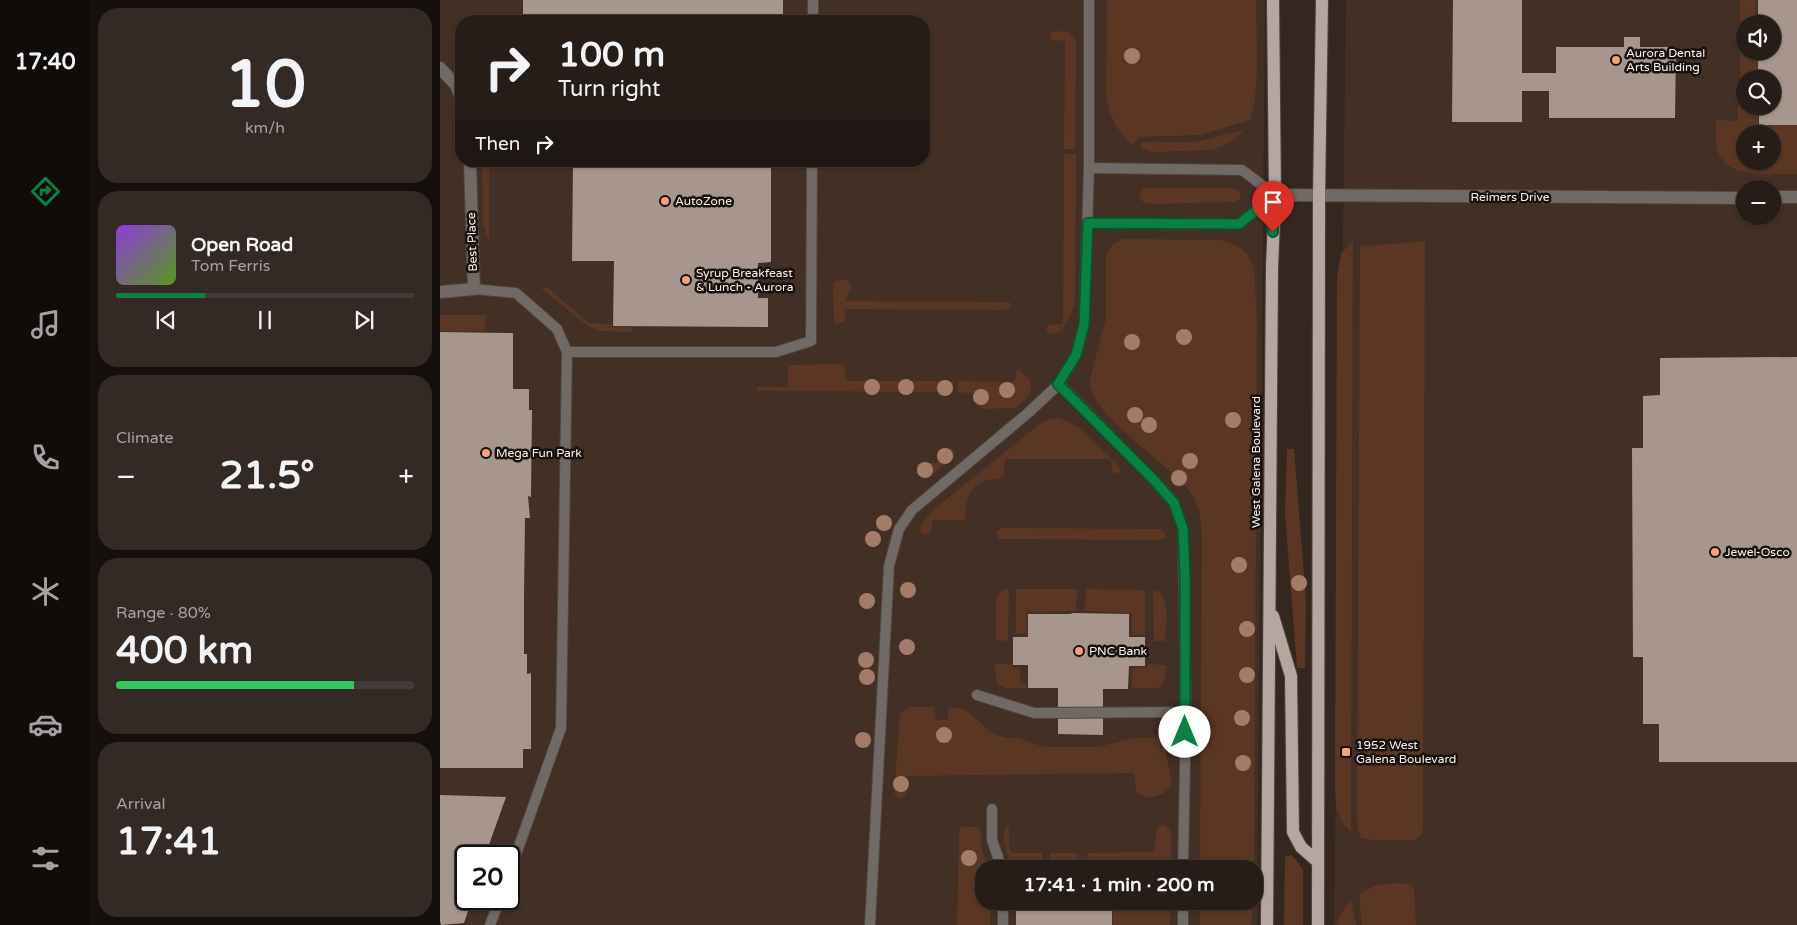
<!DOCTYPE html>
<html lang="en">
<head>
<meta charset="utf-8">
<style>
  body { margin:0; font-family:"Varela Round",sans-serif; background:#332a25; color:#f1f3f6; height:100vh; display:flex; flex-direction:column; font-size:19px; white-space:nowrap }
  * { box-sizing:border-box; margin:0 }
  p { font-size:16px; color:#a4a2a2 }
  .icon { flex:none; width:28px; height:28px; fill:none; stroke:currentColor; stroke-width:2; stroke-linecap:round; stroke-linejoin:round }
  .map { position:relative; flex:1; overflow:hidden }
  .panel { display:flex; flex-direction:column; gap:8px; padding:8px; background:#15100d; width:350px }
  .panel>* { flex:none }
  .guide { position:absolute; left:15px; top:15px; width:475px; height:152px; border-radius:20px; box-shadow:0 1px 4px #0004,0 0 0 1px #433b37; background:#271d18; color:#f1f3f6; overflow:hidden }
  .buttons { position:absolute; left:1296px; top:15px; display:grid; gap:10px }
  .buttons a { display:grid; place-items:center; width:45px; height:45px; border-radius:50%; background:#271d18; box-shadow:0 1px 4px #0004,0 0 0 1px #433b37; font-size:25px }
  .speed { position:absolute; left:15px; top:845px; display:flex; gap:10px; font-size:25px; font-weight:700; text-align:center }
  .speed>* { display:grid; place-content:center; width:65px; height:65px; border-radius:50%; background:#271d18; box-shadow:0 1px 4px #0004,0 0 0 1px #433b37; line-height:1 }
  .speed .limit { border:2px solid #111; border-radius:8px; background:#fff; color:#111 }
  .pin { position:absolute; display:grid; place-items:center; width:42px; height:42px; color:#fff; margin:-51px -21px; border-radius:50% 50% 50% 0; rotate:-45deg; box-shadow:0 0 5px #0007 }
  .pin .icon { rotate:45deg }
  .me { position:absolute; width:55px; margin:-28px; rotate:0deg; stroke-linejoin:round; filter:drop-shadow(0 0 4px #0008) }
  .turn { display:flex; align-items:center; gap:18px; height:105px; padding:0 20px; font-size:22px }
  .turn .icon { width:65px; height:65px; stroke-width:2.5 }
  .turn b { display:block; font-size:35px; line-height:42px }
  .then { display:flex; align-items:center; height:48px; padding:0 20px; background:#0003; gap:10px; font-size:19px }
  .big { font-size:38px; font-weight:700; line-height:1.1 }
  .panel .tile { flex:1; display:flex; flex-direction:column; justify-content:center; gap:8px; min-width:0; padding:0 18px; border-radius:20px; background:#332a25 }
  .panel .dial { align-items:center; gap:0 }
  .dial b { font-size:65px; line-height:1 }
  .song { display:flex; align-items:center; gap:15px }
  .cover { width:60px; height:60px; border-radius:8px; background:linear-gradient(135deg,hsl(270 70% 55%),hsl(90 70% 35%)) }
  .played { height:5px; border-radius:2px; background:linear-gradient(90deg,#0b8043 30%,#433b37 30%) }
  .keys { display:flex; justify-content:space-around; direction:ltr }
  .heat { display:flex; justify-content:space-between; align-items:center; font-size:28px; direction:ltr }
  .charge { height:8px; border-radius:4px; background:linear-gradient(90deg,#34c759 80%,#433b37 0) }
  .trip { position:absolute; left:535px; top:860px; width:288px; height:50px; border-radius:20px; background:#271d18; box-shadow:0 1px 4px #0004,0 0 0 1px #433b37; font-weight:700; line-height:50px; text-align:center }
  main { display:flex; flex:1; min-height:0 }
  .tab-bar { display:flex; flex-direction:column; width:90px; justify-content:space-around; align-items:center; background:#100c0a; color:#a4a2a2 }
  .tab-bar .icon { width:35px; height:35px }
  .tab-bar .selected { color:#0b8043 }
  .tab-bar b { font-size:22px; color:#f1f3f6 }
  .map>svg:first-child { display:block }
  .built { fill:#422f25; fill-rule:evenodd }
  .green { fill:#5a3725; fill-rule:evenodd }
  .building { fill:#a6968e }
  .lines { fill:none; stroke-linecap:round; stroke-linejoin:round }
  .lane-casing { stroke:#50443d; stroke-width:12 }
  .street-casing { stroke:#50443d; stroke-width:14 }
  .primary-casing { stroke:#50443d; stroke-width:14 }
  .lane { stroke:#706965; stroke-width:10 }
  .street { stroke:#706965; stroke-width:12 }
  .primary { stroke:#b5a7a0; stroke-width:12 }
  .tree { fill:#a27c69 }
  .route-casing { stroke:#07532c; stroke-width:12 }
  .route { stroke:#0b8043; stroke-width:9 }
  .poi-dot { fill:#f0a27a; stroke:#17110e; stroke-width:2 }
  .labels { text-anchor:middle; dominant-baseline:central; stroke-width:5; stroke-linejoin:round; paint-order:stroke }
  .poi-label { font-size:12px; fill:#fcf3ef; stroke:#17110e; text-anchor:start }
  .street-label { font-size:12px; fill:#fcf3ef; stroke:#17110e }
</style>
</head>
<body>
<main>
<nav class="tab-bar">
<b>17:40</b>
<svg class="icon selected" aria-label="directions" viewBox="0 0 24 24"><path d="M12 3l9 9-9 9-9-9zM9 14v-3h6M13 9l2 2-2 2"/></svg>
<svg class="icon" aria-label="music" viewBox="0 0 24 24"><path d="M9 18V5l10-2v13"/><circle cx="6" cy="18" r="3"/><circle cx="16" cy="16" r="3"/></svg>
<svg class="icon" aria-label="phone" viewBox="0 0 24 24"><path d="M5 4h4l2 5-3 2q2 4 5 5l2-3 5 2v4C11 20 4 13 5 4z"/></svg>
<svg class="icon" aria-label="climate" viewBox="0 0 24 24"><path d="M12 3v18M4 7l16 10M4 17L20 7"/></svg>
<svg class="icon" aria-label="car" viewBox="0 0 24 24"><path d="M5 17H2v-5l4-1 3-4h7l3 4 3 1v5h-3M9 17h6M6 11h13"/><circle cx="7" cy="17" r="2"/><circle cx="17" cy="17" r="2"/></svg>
<svg class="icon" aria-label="filters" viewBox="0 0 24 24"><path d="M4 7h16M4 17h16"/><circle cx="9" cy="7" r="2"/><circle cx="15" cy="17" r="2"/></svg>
</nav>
<section class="panel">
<div class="tile dial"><b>10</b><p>km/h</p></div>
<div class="tile">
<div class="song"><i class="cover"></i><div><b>Open Road</b><p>Tom Ferris</p></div></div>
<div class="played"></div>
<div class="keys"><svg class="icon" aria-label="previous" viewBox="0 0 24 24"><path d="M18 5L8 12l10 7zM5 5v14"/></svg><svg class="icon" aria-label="pause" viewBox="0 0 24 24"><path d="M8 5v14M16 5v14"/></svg><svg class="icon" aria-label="next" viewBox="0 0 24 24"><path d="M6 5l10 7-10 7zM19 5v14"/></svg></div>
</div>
<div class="tile"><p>Climate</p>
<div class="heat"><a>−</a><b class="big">21.5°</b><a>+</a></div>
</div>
<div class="tile"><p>Range · 80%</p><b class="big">400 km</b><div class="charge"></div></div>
<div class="tile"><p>Arrival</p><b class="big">17:41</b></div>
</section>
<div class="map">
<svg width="1357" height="925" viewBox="0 0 1357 925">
  <rect width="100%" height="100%" fill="#342720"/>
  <!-- built -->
  <g class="built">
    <path d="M0,0H825L817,925H0ZM21,21H484V161H21ZM26,856H69V899H26ZM544,869H814V901H544Z"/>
    <path d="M906,0H1357V925H894ZM1305,24H1332V51H1305ZM1305,79H1332V106H1305ZM1305,134H1332V161H1305ZM1305,189H1332V216H1305Z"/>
  </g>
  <!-- green -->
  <g class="green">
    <path d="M667,0H816C816,36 821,87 810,120L760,135L699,137L693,145C677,131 669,117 666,96Z"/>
    <path d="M1300,0H1316L1315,24H1305V51H1317L1318,79H1305V106H1318V125H1357V174C1330,173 1281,182 1276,144C1275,137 1276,128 1276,120L1298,121V97H1300ZM1305,134H1332V161H1305Z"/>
    <path d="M613,31L629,32L636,42L635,149H624L625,41L612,40L610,34Z"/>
    <path d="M803,130C795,141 783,147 770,150L714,152L700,148L702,142H757Z"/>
    <path d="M624,154H636L635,304L622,331L610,335L606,331L608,325L623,324Z"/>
    <path d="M42,161H49V243L43,223Z"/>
    <path d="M705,188H792L800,192V199L795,202L710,204L703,202L699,197L702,190Z"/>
    <path d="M683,239L780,240L800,247L808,255L814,267L817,320L814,869H760L762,535C761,522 760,510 754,498C735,465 647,416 650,379L666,318V255L672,245Z"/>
    <path d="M913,241L911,832C897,820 896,807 895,790L897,277L901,254Z"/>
    <path d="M985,241L983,825L982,833L976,840H932L921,838L918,831L917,812L920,244L924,246Z"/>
    <path d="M402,280H407L412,286L405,301L565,302L571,303V307L567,310L405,309V321L397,324L394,321L393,284L395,281Z"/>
    <path d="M101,288H108L149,323L172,324V327H192V332L161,331L148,326Z"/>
    <path d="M0,315H46L45,331H0Z"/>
    <path d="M401,364L405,368L406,381H513V392L317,391V387H348V367L351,365Z"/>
    <path d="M577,368L590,380L591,390L589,396L575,408L541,409L537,404V392L518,393V381L575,382Z"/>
    <path d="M619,418L637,426L680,467L681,472L676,474L672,471L671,459H565L564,476C558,480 554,479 548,480C528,484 525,504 525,520H492L491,533L488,535L482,534L480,528L488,516L498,506L601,423L609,419Z"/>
    <path d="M509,447L515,450L514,457L489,477L477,475V463H497L498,450Z"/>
    <path d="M847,449H854L866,602L865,668H857L845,514Z"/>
    <path d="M562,528L721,529L726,536L724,539L713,540L559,539L556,533L557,530Z"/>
    <path d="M569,589L568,641L556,640V597L561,591Z"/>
    <path d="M576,589H637L636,611L587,612V633H576Z"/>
    <path d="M646,589L705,590V635H692V613L645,611Z"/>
    <path d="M713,590C732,590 726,628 725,641H714Z"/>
    <path d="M555,664H572V668H580V683H586V688H566L557,684Z"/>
    <path d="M708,664L726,665C726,694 716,688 692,688V668H708Z"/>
    <path d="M469,707H494L496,720L508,719V707L525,709L553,734L566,738H579L604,747H658L694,738H719L724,745L732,784C726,796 706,802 696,792L694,773L466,776V794L460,799L454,793L460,714Z"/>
    <path d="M721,825H725L731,831V869H651V865H647V853L715,852L716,831Z"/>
    <path d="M566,826L569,827V847L572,853H602V869H571C571,854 559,841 566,826Z"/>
    <path d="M522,827H537L540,829L542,851L549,869H544V901H547V909H550V925H517L519,836V829Z"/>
    <path d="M610,853H637V865H631V869H609Z"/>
    <path d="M852,855L863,870V925H844L845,857Z"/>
    <path d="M960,883L969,884L974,888L976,925H922L919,894L936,885Z"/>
    <path d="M911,900L916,925H897L901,914Z"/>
    <path d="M673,901H731L730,925H673Z"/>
    <path d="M760,901H813L811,925H760Z"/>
  </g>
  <!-- building -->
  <g class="building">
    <rect x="83" y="0" width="260" height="21"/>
    <path d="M1013,0H1082V73H1116V47H1184V37H1200V47H1236L1235,118H1109V91H1082V122H1012Z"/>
    <path d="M1318,0H1357V125H1319V106H1332V79H1318V51H1332V24H1318Z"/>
    <path d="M133,161H331V262L318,263V298H328V327L173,326L174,261H132Z"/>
    <path d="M0,332L73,333V389H89V410H92L91,497L88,496L90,518H85L84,597V654H87V674L91,673V749H83V768H0Z"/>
    <path d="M1357,357V762H1219V724H1203V657H1193L1192,448H1203V396L1220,395V358Z"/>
    <path d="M632,613L689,614V637H705V666H689L688,689H663V735L618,734V688H588V665H573V637H588V614H631Z"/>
    <path d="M0,795L66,797L45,856H26V899H32L24,923L1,925L0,921Z"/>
    <rect x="632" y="865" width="19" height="4"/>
    <path d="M547,901H672V925H576V908H548Z"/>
  </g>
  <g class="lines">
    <defs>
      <g id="lane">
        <path d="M373,21V0"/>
        <path d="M648,223L799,224L835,195L802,170L649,168"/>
        <path d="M34,289L76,293L117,329L127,352L121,728L69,874"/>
        <path d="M127,352H336L371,341L372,161"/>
        <path d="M619,384L714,480L734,503L743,529L746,712L743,869"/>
        <path d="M537,695L594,713L746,712"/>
        <path d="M552,809V840L562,869"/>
        <path d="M563,901V925"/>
        <path d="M50,925L60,899"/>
        <path d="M430,925L449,566L459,529L472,510L588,413L619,384L636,355L644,325L649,168V0"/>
        <path d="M743,925V901"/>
      </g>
      <g id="street">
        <path d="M0,68L16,85L21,98"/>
        <path d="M835,195L1305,198"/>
        <path d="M1332,197H1357"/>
        <path d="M0,292L34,289L30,161"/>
      </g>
      <g id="primary">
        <path d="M833,616L851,676L853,832L861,847L878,862"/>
        <path d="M827,925L832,268L835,195L833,0"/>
        <path d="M878,925L879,196L882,0"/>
      </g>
    </defs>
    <!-- lane casing -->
    <use href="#lane" class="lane-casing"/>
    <!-- street casing -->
    <use href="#street" class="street-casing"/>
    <!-- primary casing -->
    <use href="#primary" class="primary-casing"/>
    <!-- lane -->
    <use href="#lane" class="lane"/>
    <!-- street -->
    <use href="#street" class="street"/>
    <!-- primary -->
    <use href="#primary" class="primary"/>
  </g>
  <!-- trees -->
  <g class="tree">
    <circle cx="692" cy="56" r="8"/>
    <circle cx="744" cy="337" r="8"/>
    <circle cx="692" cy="342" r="8"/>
    <circle cx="432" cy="387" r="8"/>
    <circle cx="466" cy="387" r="8"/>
    <circle cx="505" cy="388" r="8"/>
    <circle cx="567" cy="390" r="8"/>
    <circle cx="541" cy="397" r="8"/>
    <circle cx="695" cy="415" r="8"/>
    <circle cx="793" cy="420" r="8"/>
    <circle cx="709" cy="425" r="8"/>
    <circle cx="505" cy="456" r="8"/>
    <circle cx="750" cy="461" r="8"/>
    <circle cx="485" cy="470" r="8"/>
    <circle cx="739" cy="478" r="8"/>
    <circle cx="444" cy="523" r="8"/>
    <circle cx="433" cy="539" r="8"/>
    <circle cx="799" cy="565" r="8"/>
    <circle cx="859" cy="583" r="8"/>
    <circle cx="468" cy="590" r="8"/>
    <circle cx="427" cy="601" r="8"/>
    <circle cx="807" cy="629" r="8"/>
    <circle cx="467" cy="647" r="8"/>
    <circle cx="426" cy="660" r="8"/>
    <circle cx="807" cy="675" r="8"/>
    <circle cx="427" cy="677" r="8"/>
    <circle cx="802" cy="718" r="8"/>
    <circle cx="504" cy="735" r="8"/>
    <circle cx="423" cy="740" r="8"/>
    <circle cx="803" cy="763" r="8"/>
    <circle cx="461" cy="784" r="8"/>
    <circle cx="529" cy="858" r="8"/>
  </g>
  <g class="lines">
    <defs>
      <path id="route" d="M745,732V576L743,529L734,503L714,480L618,384L636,355L644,325L648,223L799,224L834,196L833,232"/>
    </defs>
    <!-- route casing -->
    <use href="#route" class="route-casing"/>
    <!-- route -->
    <use href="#route" class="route"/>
  </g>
  <!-- markers -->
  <g class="poi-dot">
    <circle cx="1176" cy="60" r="5"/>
    <circle cx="225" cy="201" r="5"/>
    <circle cx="246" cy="280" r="5"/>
    <circle cx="46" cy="453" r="5"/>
    <circle cx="1275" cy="552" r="5"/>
    <circle cx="639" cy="651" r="5"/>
    <rect x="901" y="747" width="10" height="10" rx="2.5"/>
  </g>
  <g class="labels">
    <!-- poi labels -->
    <g class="poi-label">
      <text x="1186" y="53">Aurora Dental<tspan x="1186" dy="14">Arts Building</tspan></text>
      <text x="235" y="201">AutoZone</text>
      <text x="256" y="273">Syrup Breakfeast<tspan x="256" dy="14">&amp; Lunch - Aurora</tspan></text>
      <text x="56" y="453">Mega Fun Park</text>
      <text x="1285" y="552">Jewel-Osco</text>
      <text x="649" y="651">PNC Bank</text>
      <text x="916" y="745">1952 West<tspan x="916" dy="14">Galena Boulevard</tspan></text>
    </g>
    <!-- street labels -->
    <g class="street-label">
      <text x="1070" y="197">Reimers Drive</text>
      <text transform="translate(32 242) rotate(-92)">Best Place</text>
      <text transform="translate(816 462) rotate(-90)">West Galena Boulevard</text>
    </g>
  </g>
</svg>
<div class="buttons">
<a><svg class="icon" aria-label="sound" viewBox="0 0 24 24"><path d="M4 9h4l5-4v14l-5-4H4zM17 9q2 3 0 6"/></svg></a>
<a><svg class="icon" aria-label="search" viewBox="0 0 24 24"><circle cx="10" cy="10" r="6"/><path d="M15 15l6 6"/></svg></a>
<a>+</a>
<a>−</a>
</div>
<div class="speed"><div class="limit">20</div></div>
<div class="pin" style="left:833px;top:232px;background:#d93025"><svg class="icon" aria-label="arrive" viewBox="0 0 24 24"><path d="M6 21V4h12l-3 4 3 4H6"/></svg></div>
<svg class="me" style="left:745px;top:732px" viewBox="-20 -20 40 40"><circle r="19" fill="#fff"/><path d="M0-13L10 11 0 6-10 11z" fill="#0b8043"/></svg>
<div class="trip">17:41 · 1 min · 200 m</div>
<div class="guide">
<div class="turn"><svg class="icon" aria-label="right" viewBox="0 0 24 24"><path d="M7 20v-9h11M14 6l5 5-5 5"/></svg><div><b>100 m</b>Turn right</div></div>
<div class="then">Then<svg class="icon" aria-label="right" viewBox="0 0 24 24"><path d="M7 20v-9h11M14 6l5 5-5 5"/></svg></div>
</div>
</div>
</main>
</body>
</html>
